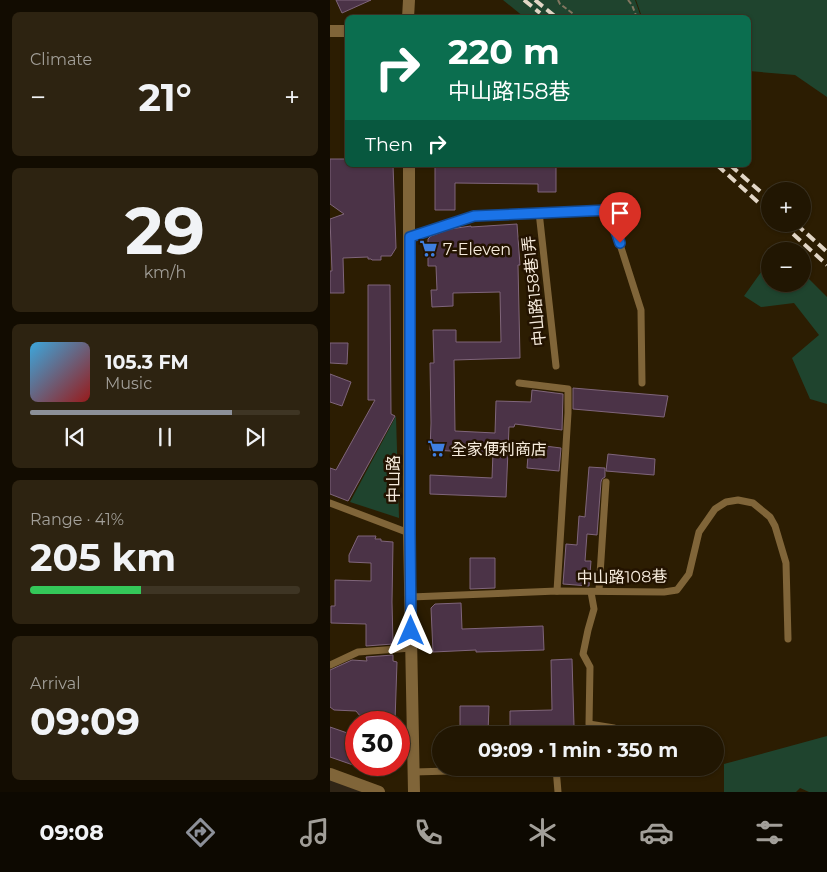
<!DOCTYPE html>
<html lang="en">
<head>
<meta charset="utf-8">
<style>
  body { margin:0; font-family:Montserrat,"Noto Sans TC",sans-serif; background:#2d2311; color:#f1f3f6; height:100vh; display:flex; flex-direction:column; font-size:19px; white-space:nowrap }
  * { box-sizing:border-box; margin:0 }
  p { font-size:16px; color:#a29f99 }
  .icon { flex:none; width:28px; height:28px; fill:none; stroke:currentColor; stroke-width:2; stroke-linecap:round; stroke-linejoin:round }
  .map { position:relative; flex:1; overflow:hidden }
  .side { display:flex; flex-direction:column; gap:12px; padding:12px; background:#120c01; width:330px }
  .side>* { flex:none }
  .hud { position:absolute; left:15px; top:15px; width:406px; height:152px; border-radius:8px; box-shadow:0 1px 4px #0004,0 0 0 1px #3e3524; background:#0b6e4f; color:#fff; overflow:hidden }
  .tools { position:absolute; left:431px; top:182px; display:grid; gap:10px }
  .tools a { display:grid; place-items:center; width:50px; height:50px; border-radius:50%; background:#211602; box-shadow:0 1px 4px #0004,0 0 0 1px #3e3524; font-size:25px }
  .speed { position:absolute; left:15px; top:711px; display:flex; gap:10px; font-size:25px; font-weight:700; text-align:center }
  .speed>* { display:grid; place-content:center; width:65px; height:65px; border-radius:50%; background:#211602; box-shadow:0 1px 4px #0004,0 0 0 1px #3e3524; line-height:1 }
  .speed .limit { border:8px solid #d22; background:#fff; color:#111 }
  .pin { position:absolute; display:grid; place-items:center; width:42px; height:42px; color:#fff; margin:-51px -21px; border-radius:50% 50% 50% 0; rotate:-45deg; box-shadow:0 0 5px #0007 }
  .pin .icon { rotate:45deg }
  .me { position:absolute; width:55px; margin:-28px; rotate:0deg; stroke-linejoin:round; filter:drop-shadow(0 0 4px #0008) }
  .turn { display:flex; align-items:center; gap:18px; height:105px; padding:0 20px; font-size:22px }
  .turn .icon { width:65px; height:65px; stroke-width:2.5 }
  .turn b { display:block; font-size:35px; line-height:42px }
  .then { display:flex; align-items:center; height:48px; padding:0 20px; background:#0003; gap:10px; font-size:19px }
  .big { font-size:38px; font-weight:700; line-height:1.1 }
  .side .card { flex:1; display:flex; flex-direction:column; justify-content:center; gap:8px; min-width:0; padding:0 18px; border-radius:8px; background:#2d2311 }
  .side .dial { align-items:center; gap:0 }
  .dial b { font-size:65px; line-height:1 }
  .song { display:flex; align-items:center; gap:15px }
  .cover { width:60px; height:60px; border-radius:8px; background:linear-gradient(135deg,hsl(200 70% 55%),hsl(0 70% 35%)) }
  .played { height:5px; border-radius:2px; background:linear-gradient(90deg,#8c9099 75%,#3e3524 75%) }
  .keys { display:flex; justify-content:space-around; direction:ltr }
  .heat { display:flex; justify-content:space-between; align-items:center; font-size:28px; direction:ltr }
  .charge { height:8px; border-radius:4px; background:linear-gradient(90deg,#34c759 41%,#3e3524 0) }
  .trip { position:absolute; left:102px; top:726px; width:292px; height:50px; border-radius:25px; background:#211602; box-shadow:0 1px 4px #0004,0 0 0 1px #3e3524; font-weight:700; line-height:50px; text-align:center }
  .tab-bar { display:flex; height:80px; justify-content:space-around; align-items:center; background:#0d0901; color:#a29f99 }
  .tab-bar .icon { width:35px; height:35px }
  .tab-bar .active { color:#8c9099 }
  .tab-bar b { font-size:22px; color:#f1f3f6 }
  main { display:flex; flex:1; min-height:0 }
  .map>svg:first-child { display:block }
  .education { fill:#302516 }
  .green { fill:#1f442e }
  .building { fill:#4b3347; stroke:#7f657b }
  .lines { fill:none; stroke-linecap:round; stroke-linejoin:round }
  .path { stroke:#837660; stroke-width:2; stroke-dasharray:5 2.5; stroke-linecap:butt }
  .lane { stroke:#806539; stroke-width:7 }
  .street { stroke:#806539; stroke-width:12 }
  .rail { stroke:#e2d6c6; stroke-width:4; stroke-dasharray:10 5; stroke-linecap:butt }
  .route-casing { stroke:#114b97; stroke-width:12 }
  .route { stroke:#1a73e8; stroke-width:9 }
  .labels { text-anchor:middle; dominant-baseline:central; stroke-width:5; stroke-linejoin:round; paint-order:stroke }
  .poi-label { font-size:16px; fill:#f7ecdd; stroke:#231300; text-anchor:start }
  .street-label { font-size:16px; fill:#f7ecdd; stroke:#231300 }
</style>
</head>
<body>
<main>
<section class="side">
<div class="card"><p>Climate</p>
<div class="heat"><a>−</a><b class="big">21°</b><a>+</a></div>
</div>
<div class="card dial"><b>29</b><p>km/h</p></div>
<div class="card">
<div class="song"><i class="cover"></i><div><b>105.3 FM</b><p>Music</p></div></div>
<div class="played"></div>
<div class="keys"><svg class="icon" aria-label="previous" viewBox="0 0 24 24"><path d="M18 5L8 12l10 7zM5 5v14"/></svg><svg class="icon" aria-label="pause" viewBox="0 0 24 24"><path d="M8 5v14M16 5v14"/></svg><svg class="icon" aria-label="next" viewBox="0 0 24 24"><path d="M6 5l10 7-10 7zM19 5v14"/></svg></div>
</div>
<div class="card"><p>Range · 41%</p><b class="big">205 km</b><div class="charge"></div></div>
<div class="card"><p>Arrival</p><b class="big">09:09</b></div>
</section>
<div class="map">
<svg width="497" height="792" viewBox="0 0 497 792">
  <rect width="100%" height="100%" fill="#2c1d02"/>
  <!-- education -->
  <path class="education" d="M0,779L33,792H0Z"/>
  <!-- green -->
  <g class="green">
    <path d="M173,0H305L311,17H194Z"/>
    <path d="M306,0H497V97L465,75L419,71V18L312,17Z"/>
    <path d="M434,268L440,269V284H472L473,274H474L497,297V404L480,399L462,358L489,335L464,303L431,307L414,296Z"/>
    <path d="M66,416L69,518L20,502Z"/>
    <path d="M497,736V792H479L470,788L466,792H394V764Z"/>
  </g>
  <!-- building -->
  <g class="building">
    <path d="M6,0H41L12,13Z"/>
    <path d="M0,159H18V165H63L66,248L61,256H51V260H42L41,259H38V257L13,258L14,293H0V271H2L0,219L14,214L0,204Z"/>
    <path d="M105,165H226V192H208V184L125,183V210H105Z"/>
    <path d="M187,224L190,265H188L190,358L124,360L125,431L165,433L166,401L201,402L202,390L233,394L232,430L185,424L184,427H179L176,497L100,494V475L162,478L163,453L100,450L101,423L100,363H104L103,330H126V342H171L170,292L123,293V306L102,307L101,290H107L106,266H98V239L101,236L120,229L141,226V227Z"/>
    <path d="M38,285H60L61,414L65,416L18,501L0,494V468L6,470L45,400H38Z"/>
    <path d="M0,343H18L17,364L0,363Z"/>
    <path d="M0,374L21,382L12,406L0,402Z"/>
    <path d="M243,388L338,396L334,417L243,409Z"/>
    <path d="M199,444L231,448L229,471L197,468Z"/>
    <path d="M278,454L325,459L324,475L276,471Z"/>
    <path d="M259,467L275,468V477L272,479L271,482L267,535L257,534L255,561H261L259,586L233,584L236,544L247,545L249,516L255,517Z"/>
    <path d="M28,536H46L45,539H51V541L63,542L62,602L63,644L36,646V624L1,623V606H5V580L41,581V563L19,562V555Z"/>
    <path d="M140,558H165V588L140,589Z"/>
    <path d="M131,603L132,629L213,626L214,650L146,652V650L103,652L101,608L105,604Z"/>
    <path d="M63,655V661L67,662L65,721L35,722L26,711L4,710L0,707V670L22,660L37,661L36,657Z"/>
    <path d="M242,659L244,726L218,727V733L180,734V711L222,710L221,660Z"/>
    <path d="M130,706H159L158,732L130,731Z"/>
    <path d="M0,727L26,736V766L0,757Z"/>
  </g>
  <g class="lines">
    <!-- path -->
    <g class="path">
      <path d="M228,0L230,4L249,18"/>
      <path d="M298,0L302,5L307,18"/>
    </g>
    <!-- lane -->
    <g class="lane">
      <path d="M209,212L226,366"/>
      <path d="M80,237L144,216L279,210L311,310L312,383"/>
      <path d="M189,383L238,389V413L227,591"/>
      <path d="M0,503L79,533"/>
      <path d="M269,590L276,482"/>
      <path d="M261,592L264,609L258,630L253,654L260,667L259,724L284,728"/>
      <path d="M81,597L227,591L334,592L347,590L359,574L369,532L385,509L396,502L408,500L423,503L440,517L445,526L456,563L458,639"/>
      <path d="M0,665L28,652L81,648"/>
      <path d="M226,768L228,792"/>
      <path d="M84,772L155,770L191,768"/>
    </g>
    <!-- street -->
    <g class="street">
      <path d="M78,18L79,0"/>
      <path d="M0,31H18"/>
      <path d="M79,165V533L84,792"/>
      <path d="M0,774L49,792"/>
    </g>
    <!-- rail -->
    <g class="rail">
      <path d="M194,0L210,13"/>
      <path d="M205,0L227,18"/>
      <path d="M387,165L440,213"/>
      <path d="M400,165L440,200"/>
      <path d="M452,224L497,265"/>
      <path d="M466,224L497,252"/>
    </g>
  </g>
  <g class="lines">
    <defs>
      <path id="route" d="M81,631L80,533V237L144,216L279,210L290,243"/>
    </defs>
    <!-- route casing -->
    <use href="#route" class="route-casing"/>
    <!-- route -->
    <use href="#route" class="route"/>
  </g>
  <!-- icons -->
  <defs>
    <symbol id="supermarket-bare" viewBox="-9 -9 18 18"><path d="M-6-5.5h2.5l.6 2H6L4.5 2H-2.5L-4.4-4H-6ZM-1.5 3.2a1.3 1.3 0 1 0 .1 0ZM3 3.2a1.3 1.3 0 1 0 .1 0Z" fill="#3f7fe0" stroke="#231300" stroke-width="2.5" paint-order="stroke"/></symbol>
  </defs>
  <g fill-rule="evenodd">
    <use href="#supermarket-bare" x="86" y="236" width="25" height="25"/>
    <use href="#supermarket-bare" x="94" y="436" width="25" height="25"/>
  </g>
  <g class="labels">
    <!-- poi labels -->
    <g class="poi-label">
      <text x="113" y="249">7-Eleven</text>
      <text x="121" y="449">全家便利商店</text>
    </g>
    <!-- street labels -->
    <g class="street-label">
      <text transform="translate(204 291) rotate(-96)">中山路158巷1弄</text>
      <text transform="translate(63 479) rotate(-90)">中山路</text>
      <text transform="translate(292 577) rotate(-1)">中山路108巷</text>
    </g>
  </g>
</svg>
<div class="tools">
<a>+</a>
<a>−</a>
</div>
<div class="speed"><div class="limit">30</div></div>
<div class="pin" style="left:290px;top:243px;background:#d93025"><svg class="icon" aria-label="arrive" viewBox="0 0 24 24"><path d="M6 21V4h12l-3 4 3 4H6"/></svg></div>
<svg class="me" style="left:81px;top:631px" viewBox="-20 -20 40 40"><path d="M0-17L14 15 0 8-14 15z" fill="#1a73e8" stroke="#fff" stroke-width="4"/></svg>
<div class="trip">09:09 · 1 min · 350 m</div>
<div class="hud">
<div class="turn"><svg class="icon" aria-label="right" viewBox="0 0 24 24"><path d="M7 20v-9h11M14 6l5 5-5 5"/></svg><div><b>220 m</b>中山路158巷</div></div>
<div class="then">Then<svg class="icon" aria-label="right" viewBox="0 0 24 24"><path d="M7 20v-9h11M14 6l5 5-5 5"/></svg></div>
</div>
</div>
</main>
<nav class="tab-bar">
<b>09:08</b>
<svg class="icon active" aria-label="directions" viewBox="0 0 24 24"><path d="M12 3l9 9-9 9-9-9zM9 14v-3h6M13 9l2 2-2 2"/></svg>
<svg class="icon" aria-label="music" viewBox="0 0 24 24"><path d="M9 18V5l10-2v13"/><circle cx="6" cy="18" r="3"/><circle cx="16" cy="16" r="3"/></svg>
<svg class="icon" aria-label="phone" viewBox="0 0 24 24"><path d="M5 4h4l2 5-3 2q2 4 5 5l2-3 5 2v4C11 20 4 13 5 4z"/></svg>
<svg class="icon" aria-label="climate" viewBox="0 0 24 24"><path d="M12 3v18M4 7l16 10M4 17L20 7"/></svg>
<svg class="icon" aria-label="car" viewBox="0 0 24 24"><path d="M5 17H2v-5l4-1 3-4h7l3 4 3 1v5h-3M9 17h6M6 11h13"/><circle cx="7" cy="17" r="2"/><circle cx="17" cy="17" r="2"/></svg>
<svg class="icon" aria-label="filters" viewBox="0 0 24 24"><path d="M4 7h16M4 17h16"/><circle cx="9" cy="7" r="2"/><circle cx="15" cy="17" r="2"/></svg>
</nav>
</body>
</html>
